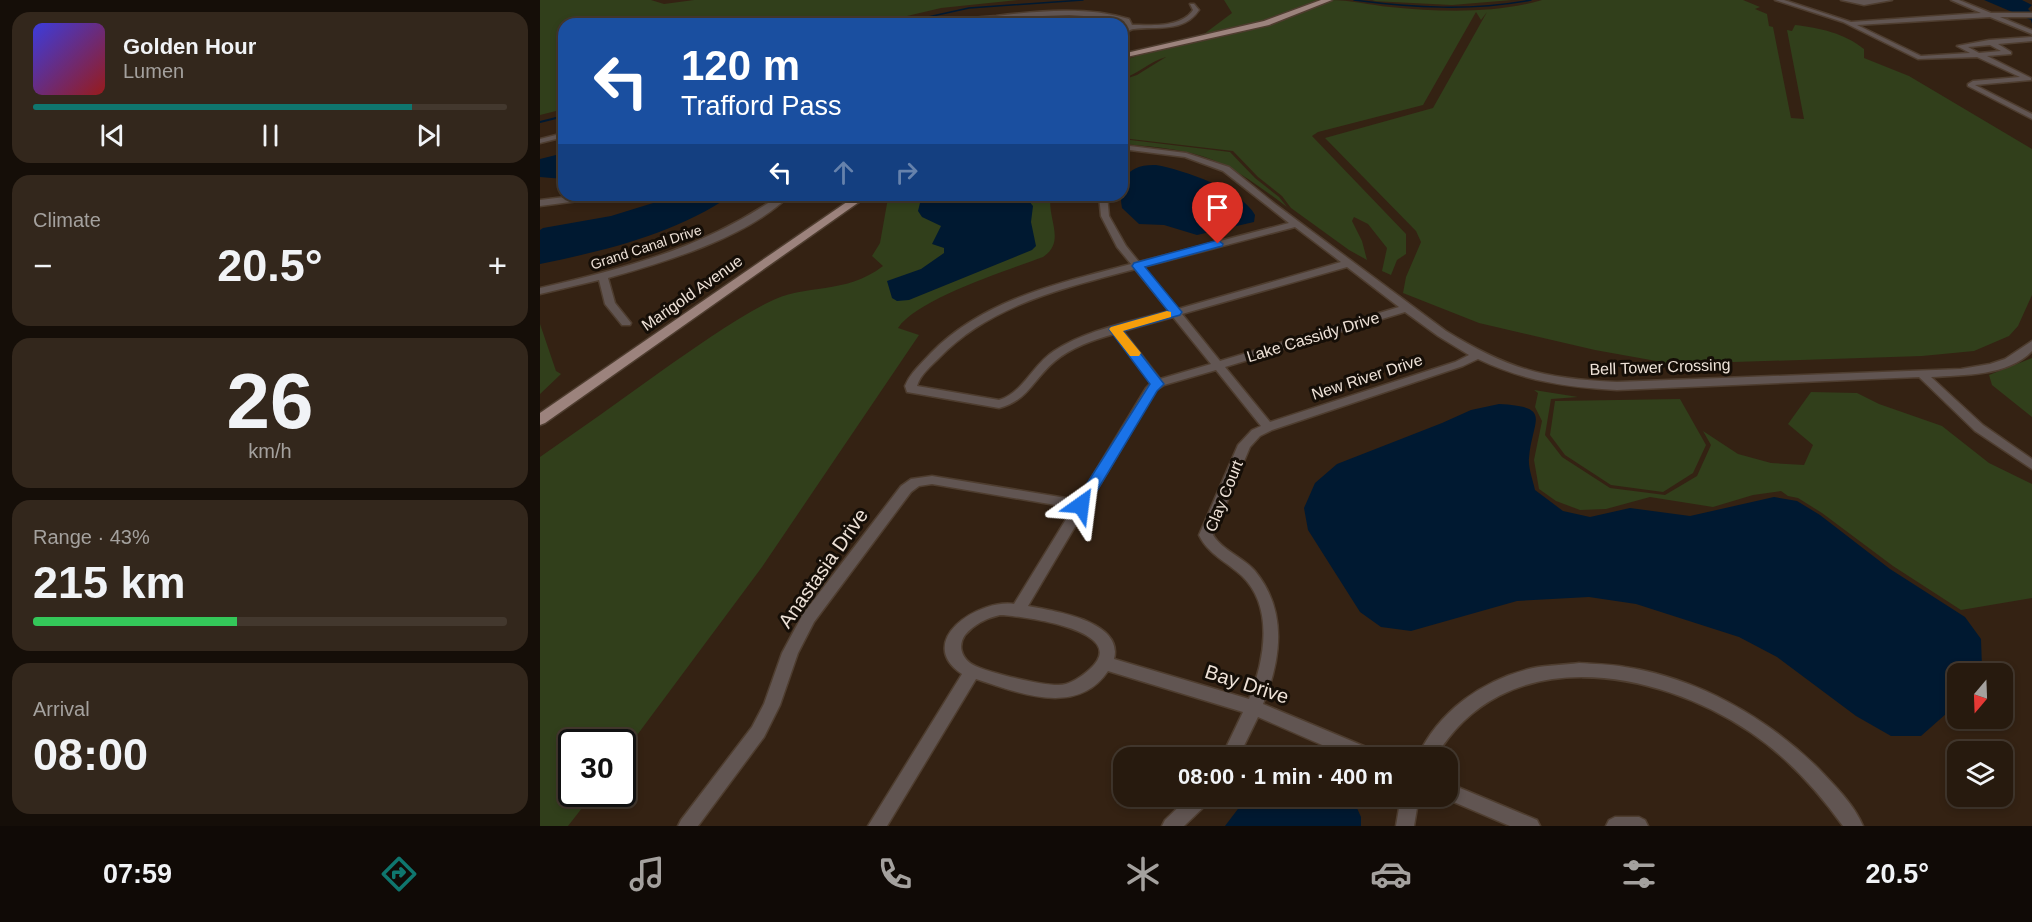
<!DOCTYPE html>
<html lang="en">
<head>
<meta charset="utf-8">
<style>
  body { margin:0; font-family:Helvetica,sans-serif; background:#33271c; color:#f1f3f6; height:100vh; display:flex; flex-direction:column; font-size:22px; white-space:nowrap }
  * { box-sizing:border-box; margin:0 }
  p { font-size:20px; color:#a4a19e }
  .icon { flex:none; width:33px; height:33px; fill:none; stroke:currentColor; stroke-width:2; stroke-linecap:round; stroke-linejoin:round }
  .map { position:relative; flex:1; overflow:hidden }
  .sheet { display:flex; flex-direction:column; gap:12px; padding:12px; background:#150e08; width:540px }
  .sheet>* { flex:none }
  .hud { position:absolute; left:18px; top:18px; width:570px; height:183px; border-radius:18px; box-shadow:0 3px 9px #0003,0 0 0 2px #43382e; background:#1a4fa0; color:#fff; overflow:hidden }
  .needle { width:39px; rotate:199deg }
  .controls { position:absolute; left:1407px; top:663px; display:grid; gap:12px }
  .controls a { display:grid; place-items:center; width:66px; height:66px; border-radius:12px; background:#271a0e; box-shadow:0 3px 9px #0003,0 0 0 2px #43382e; font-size:30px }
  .speed { position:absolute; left:18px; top:729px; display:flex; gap:12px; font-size:30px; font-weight:700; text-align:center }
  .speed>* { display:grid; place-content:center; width:78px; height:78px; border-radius:50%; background:#271a0e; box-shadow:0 3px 9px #0003,0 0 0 2px #43382e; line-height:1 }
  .speed .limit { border:3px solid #111; border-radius:9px; background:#fff; color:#111 }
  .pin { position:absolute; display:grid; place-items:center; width:51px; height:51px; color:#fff; margin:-62px -26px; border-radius:50% 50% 50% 0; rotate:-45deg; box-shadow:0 0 6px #0007 }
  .pin .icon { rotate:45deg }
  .me { position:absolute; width:66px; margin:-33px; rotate:31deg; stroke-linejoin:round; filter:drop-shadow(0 0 4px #0008) }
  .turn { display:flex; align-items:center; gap:21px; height:126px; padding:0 24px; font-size:27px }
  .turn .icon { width:78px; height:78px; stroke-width:2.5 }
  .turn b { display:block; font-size:42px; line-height:51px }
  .lanes { display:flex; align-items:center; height:57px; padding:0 24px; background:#0003; justify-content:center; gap:30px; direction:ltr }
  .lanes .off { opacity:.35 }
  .big { font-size:45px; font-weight:700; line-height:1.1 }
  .sheet .widget { flex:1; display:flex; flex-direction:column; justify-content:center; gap:9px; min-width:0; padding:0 21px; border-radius:18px; background:#33271c }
  .sheet .dial { align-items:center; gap:0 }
  .dial b { font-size:78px; line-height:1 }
  .song { display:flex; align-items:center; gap:18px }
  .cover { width:72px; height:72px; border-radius:9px; background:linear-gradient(135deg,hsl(240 70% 55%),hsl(0 70% 35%)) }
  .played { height:6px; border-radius:3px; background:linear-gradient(90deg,#0f766e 80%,#43382e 80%) }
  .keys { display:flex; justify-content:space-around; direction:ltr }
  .heat { display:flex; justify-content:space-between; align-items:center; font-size:33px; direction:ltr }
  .charge { height:9px; border-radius:4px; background:linear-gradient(90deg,#34c759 43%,#43382e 0) }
  .trip { position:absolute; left:573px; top:747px; width:345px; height:60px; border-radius:18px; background:#271a0e; box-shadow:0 3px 9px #0003,0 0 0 2px #43382e; font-weight:700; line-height:60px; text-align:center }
  .menu { display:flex; height:96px; justify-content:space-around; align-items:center; background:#100a06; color:#a4a19e }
  .menu .icon { width:42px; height:42px }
  .menu .on { color:#0f766e }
  .menu b { font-size:27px; color:#f1f3f6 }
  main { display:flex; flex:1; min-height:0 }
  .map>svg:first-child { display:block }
  .green { fill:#313f1b }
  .water { fill:#001931 }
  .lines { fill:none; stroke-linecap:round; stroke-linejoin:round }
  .stream-far1 { stroke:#001931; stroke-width:1.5 }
  .stream { stroke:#001931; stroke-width:2 }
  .minor-casing { stroke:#4e3d2f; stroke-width:3 }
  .major-casing { stroke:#4e3d2f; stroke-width:3 }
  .minor { fill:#615552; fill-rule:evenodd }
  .major { fill:#9c837d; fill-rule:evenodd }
  .route { fill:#1a73e8; stroke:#114b97; stroke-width:1.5 }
  .slow { fill:#f59e0b }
  .labels { text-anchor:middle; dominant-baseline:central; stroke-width:6; stroke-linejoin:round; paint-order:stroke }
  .far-street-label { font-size:14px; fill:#eee2d8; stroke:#150e07 }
  .street-label { font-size:16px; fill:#eee2d8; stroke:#150e07 }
  .near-street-label { font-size:20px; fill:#eee2d8; stroke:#150e07 }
</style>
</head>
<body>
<main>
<section class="sheet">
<div class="widget">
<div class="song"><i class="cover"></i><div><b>Golden Hour</b><p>Lumen</p></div></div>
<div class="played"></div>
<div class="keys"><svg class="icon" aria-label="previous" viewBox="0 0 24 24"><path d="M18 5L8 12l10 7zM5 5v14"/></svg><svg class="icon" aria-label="pause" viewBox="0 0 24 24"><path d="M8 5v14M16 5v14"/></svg><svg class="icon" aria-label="next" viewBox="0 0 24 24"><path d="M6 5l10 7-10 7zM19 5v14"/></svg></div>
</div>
<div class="widget"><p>Climate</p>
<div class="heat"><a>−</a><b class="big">20.5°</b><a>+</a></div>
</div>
<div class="widget dial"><b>26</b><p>km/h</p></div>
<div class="widget"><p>Range · 43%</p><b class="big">215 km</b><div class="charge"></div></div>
<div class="widget"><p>Arrival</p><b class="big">08:00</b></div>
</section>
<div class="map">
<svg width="1492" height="826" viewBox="0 0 1492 826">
  <rect width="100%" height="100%" fill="#342213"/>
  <!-- green -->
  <g class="green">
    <path d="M0,0H111L124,4L154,0H479L401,8L333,24H24V109L0,115Z"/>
    <path d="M684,0H785L732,20L660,37L692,13Z"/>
    <path d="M790,0C810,0 830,5 850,7C900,12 954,14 1002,0H1203L1220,7L1215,9L1227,14L1229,26L1233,27L1251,118L1264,119L1247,30L1252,31L1255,25C1280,28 1304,33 1324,49V58L1369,76L1492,149V295L1478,326L1469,336L1434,351L1382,356L1133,364L1055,350L939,323L863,293L866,277L881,242L876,231L785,138L893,108L947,12L941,20L936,12L883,105L778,132L772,136L866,234V254L857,260L851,275L842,271L847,248L828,224L814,217L812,221L822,241L827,260L809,250L751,208L742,196L718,177L693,151L582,138V80L597,75L626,57C610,61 598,74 582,79V61C650,36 725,32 790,0Z"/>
    <path d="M835,0H972L912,5L832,1Z"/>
    <path d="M582,139L690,152L715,178L739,197L747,207C727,192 707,177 686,166C654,149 616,147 582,144Z"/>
    <path d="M352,195H511C506,218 527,241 503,257C468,270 377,299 358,328L379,335L222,567L83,754L82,742H32V794H53L28,826H0V457C40,429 80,401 120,372C155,348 189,323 227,303C267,282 304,296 343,266L332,256L340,243L348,198Z"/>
    <path d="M0,324L16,371L21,374L0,394Z"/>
    <path d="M1492,358V417L1452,385L1449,375Z"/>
    <path d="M994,390L1038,397L1011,399L1005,435L1022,457L1070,488L1125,495L1157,476L1171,445L1163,431L1198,454L1231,463L1264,465L1273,445L1248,424L1271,392L1317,393L1339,404L1402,426L1449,463L1492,484V598L1421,610L1353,566L1282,513L1258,498L1248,496L1241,491L1213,495L1173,507L1110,497L1066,509L1040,510L1016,501L999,489L994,460L1002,421L995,407L998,393Z"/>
    <path d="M1140,399L1166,445L1153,473L1123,492L1071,485L1025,455L1010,435L1015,401Z"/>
  </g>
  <!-- water -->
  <g class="water">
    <path d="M1444,0H1482L1492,5L1488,9L1492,13V24L1491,20Z"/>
    <path d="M24,153V179L0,177V159Z"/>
    <path d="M616,165C644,170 702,190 715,215L714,222L657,235L624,225L599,224L582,208C578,182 585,164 616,165Z"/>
    <path d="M139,195H192C134,234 68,250 0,264V230L3,228L71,216Z"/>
    <path d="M382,195H428C443,210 470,197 489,201L493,206L491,222L496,246L492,250L369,300L357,301L352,298L347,281L381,269L404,253V248L392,244L401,226L382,217L378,211Z"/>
    <path d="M959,404C1014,407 992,419 989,458C988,468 993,480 995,490L1023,511L1050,517L1090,508L1150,516L1234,497L1257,501L1280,515L1350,569L1425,617L1441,639L1442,668L1438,673L1418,674L1417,700L1407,713L1381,736H1351L1316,716L1237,657L1199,637L1096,604L1049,597L977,601L871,631L841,627L820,612L768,530L764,508L775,483L797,464L902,423L931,410Z"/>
    <path d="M707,797H812L821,817V826H685Z"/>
  </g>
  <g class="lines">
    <!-- stream-far1 -->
    <g class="stream-far1">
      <path d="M814,0C874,8 932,11 991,0"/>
      <path d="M356,24L429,8L543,0"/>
    </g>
    <!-- stream -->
    <path class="stream" d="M0,122L24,116"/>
    <defs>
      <g id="minor">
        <path d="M1235,0H1244L1311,22L1441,13L1411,0H1419L1451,13H1492V17H1460L1492,30V34L1450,17L1317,25L1381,56L1430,53L1417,46L1449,40L1492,37V41L1458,44L1471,52V54L1447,56L1491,78V80L1435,85L1492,114V119L1428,86V84L1433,81L1480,77L1437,57L1378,59L1303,22ZM1450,45L1461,51L1439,53L1428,47Z"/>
        <path d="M1301,0H1352L1324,5Z"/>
        <path d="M650,4H654L659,10C644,33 617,26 594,29C589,29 586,34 582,36V31L586,27L584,21L573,18L529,15L476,17L411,24C423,18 442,17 456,16C499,11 547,6 589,19L592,25C611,25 641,28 653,10Z"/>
        <path d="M24,133V137L0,143V139Z"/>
        <path d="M582,145L646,153L689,167L735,204L906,331C968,369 1004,379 1077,382L1421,369L1450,364L1465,359L1492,341V351C1468,376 1424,375 1391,377L1443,425L1492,459V469L1435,431L1379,377L1077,390C1026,387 984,381 938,359L923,366L732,430L720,436L710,447L673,535C683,551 703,557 715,571C748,611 741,660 723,704L838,752L840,758H812L718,717L698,758H681L703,712L568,671C537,717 479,693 436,679L347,826H328L422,674C374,642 437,599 474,604L533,508L392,484L379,486L371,492L274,622L258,653L240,705L224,737L158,826H138L141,820L212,727L224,704L242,653L263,614L361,486L371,479L392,476L538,500L606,388L611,383L574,334C553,340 532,347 515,361C493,379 489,400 459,408L367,392L365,386C370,373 382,363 391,353C444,299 520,283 591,264L577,247L561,216L559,195H567L569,216L586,246L599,262L749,223L683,171L645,157L582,149ZM755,227L801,262L638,309L603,267ZM807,267L859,307L680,361L642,314ZM595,269L629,311C591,322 548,329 514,351C493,364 483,393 459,400L377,386C380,375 391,366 399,358C451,304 525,288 595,269ZM865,312L898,336L929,355L915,362L730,422L685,367ZM633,317L671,364L620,379L583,331ZM676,370L721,426L712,430L698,445L659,535C668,554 687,562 702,576C735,608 724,662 709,699L574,659C584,621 514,611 488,606L616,390L624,385ZM460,615C481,616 593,630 550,669C541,677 530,685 518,685C501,685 443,672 430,663C421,656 418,645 425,635C434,624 447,618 460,615Z"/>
        <path d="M41,195H65L61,198L0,206V200Z"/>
        <path d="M240,195H250C208,237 125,262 68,278L75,303L91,323L90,325H82L65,304L59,280L0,294V288C87,268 166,247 240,195Z"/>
        <path d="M1039,663C1054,664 1070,664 1085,667C1157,678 1226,717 1278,768C1294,785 1314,804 1323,826H1303C1277,790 1247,757 1210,732C1115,668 963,641 895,758H877C898,711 944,679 993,668C1008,665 1024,665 1039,663Z"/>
        <path d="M908,783L997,820L1000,826H970L902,797L908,796Z"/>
        <path d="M650,796H672L669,802L644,826H622L625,820Z"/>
        <path d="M861,796H879L874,826H856Z"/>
        <path d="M1075,817H1099L1105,820L1108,826H1066L1069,820Z"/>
      </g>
      <g id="major">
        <path d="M781,0H792L729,25L582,58V54L724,21Z"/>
        <path d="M317,195H329L5,423L0,425V413Z"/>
      </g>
    </defs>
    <!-- minor casing -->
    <use href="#minor" class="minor-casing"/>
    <!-- major casing -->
    <use href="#major" class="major-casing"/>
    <!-- minor -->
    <use href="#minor" class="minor"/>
    <!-- major -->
    <use href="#major" class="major"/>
  </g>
  <!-- route -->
  <path class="route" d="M678,240L683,244L682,246L605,267L642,312L640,315L583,331L624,384L617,391L546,509H536L533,505L536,501L610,384L569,329L571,327L628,311L592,266L594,263Z"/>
  <!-- slow -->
  <path class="slow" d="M627,311L631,312V317L583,331L601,353L599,356H590L569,329L571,327Z"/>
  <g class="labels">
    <!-- far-street labels -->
    <g class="far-street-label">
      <text transform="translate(106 247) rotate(-18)">Grand Canal Drive</text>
    </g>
    <!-- street labels -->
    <g class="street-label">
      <text transform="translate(152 293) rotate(-35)">Marigold Avenue</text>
      <text transform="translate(773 337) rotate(-17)">Lake Cassidy Drive</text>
      <text transform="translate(1120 367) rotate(-2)">Bell Tower Crossing</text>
      <text transform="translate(827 377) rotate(-18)">New River Drive</text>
      <text transform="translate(684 496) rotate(-68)">Clay Court</text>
    </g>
    <!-- near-street labels -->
    <g class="near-street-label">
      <text transform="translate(283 568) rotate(-55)">Anastasia Drive</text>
      <text transform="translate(707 684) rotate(18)">Bay Drive</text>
    </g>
  </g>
</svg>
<div class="controls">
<a><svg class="needle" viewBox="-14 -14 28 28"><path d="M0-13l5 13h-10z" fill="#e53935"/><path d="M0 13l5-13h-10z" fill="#a4a19e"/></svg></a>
<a><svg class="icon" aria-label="layers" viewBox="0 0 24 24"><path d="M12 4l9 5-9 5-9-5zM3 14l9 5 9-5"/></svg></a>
</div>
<div class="speed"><div class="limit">30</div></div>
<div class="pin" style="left:678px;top:244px;background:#d93025"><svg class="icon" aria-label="arrive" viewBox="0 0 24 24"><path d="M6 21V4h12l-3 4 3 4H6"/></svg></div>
<svg class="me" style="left:541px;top:505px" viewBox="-20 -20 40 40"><path d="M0-17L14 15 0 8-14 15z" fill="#1a73e8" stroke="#fff" stroke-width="4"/></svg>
<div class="trip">08:00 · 1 min · 400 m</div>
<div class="hud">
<div class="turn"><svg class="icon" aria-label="left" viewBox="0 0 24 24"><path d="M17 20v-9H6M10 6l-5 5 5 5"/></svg><div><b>120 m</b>Trafford Pass</div></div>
<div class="lanes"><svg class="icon" aria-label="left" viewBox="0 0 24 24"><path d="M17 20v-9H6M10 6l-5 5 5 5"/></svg><svg class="icon off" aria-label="ahead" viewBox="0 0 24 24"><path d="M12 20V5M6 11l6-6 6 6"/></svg><svg class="icon off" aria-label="right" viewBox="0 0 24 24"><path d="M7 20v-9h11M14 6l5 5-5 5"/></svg></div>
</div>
</div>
</main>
<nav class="menu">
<b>07:59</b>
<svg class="icon on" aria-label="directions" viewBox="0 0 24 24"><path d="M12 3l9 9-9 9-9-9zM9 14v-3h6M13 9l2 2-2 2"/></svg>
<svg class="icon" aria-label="music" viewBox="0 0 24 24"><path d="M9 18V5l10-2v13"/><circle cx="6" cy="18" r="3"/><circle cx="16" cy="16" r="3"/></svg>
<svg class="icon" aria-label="phone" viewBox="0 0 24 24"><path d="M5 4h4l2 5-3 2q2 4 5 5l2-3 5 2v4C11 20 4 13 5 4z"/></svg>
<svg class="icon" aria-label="climate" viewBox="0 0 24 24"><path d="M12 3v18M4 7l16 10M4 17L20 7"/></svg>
<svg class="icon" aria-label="car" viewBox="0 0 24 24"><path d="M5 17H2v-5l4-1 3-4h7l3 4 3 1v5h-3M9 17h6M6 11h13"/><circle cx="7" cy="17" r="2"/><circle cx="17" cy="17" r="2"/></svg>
<svg class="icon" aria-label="filters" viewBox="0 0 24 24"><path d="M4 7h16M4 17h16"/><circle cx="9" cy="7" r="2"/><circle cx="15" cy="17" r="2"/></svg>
<b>20.5°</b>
</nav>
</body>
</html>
